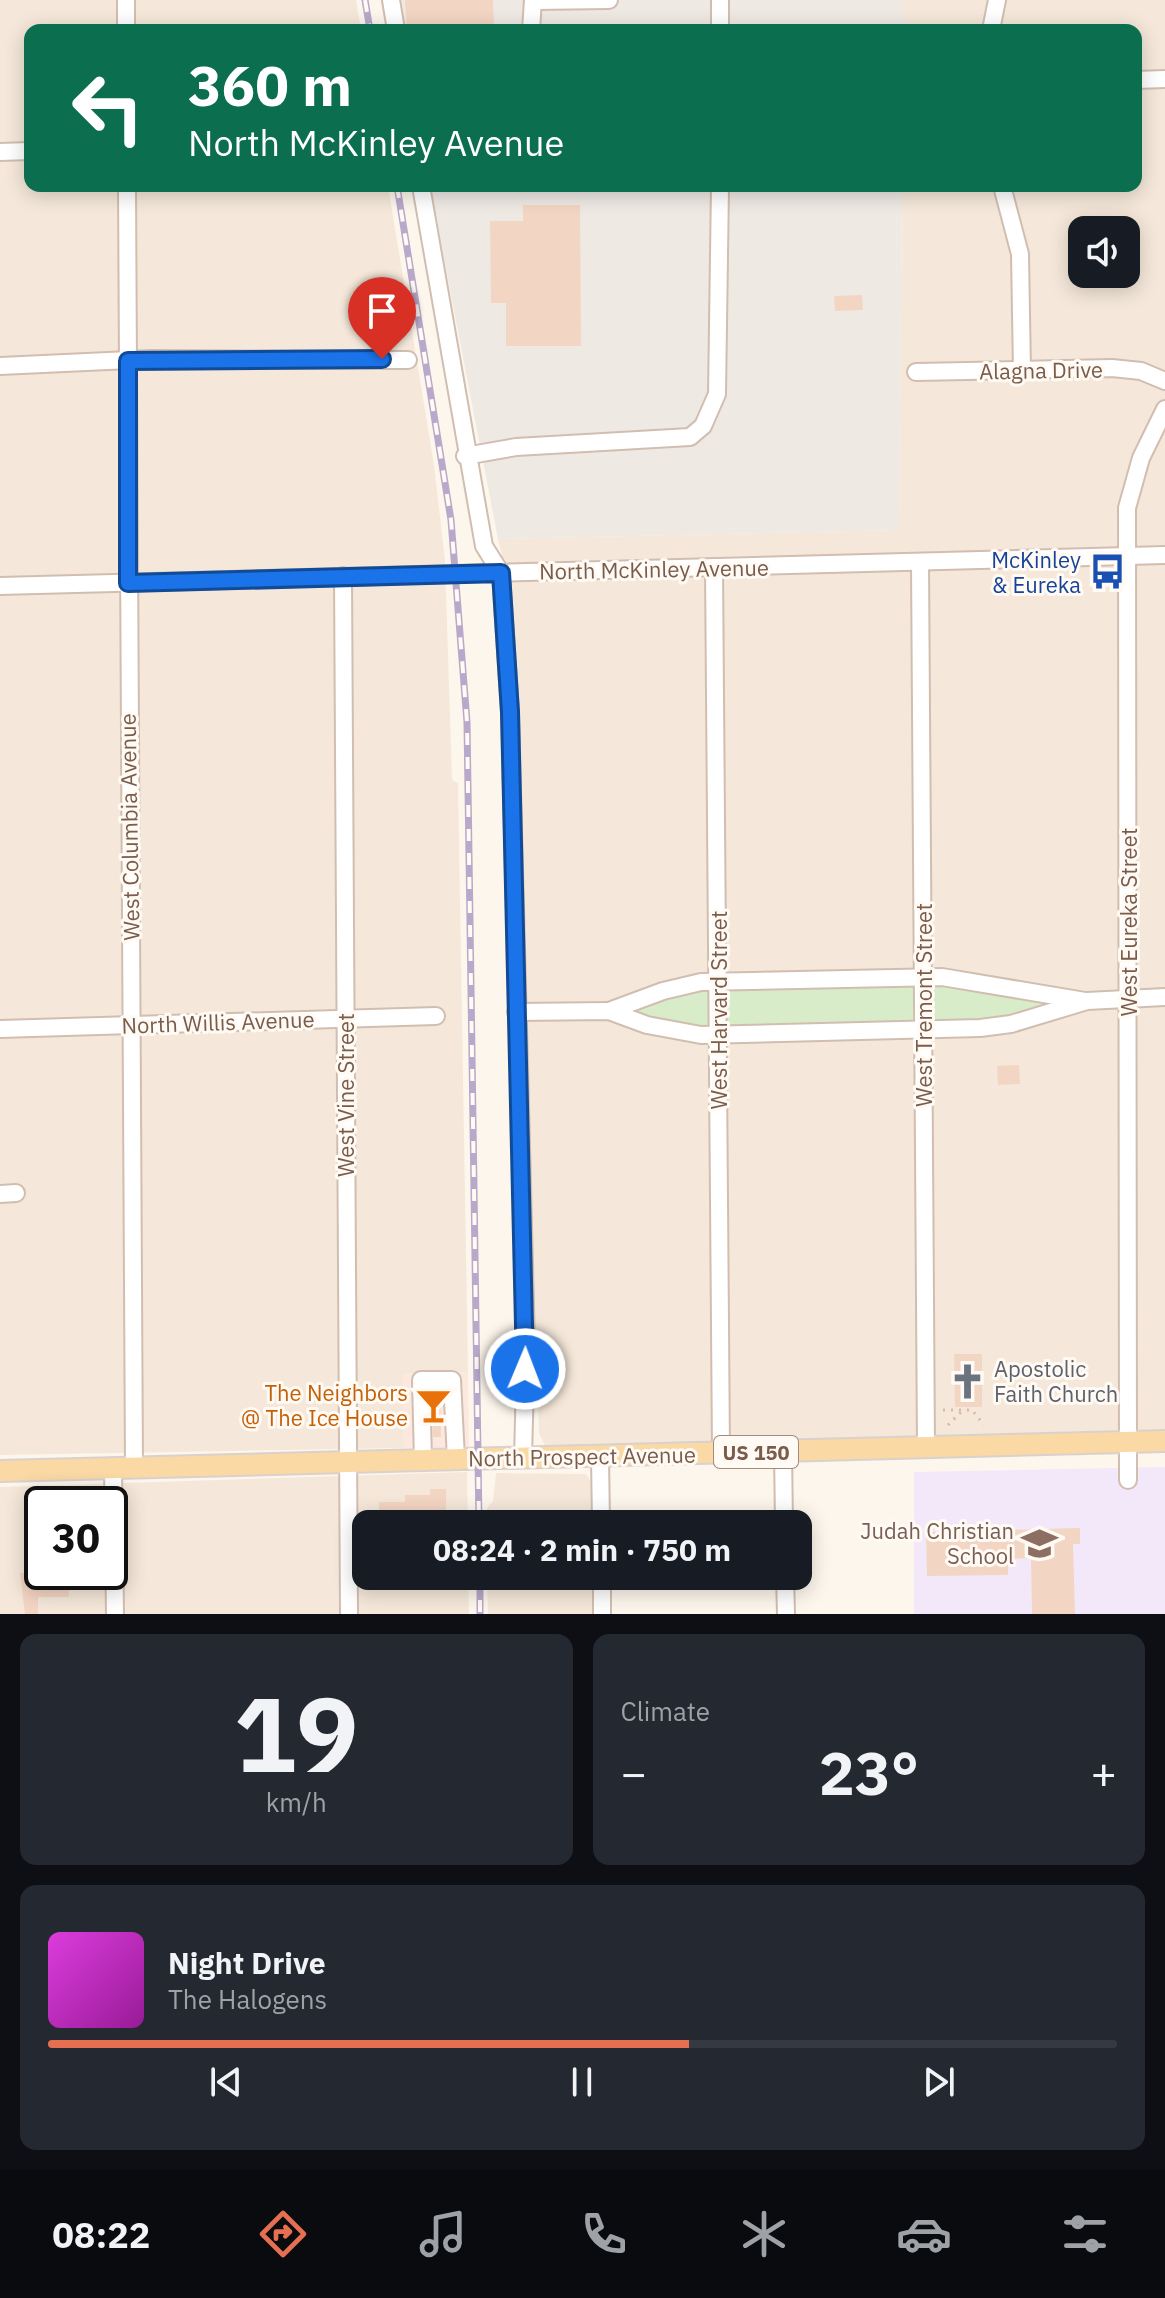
<!DOCTYPE html>
<html lang="en">
<head>
<meta charset="utf-8">
<style>
  body { margin:0; font-family:"IBM Plex Sans",sans-serif; background:#242831; color:#f1f3f6; height:100vh; display:flex; flex-direction:column; font-size:30px; white-space:nowrap }
  * { box-sizing:border-box; margin:0 }
  p { font-size:26px; color:#9ea1a6 }
  .icon { flex:none; width:44px; height:44px; fill:none; stroke:currentColor; stroke-width:2; stroke-linecap:round; stroke-linejoin:round }
  .map { position:relative; height:1614px; overflow:hidden }
  .drawer { display:flex; flex-direction:column; gap:20px; padding:20px; background:#0d0f14; flex:1 }
  .drawer>* { flex:none }
  .banner { position:absolute; left:24px; top:24px; width:1118px; height:168px; border-radius:16px; box-shadow:0 4px 20px #0003; background:#0b6e4f; color:#fff; overflow:hidden }
  .tools { position:absolute; left:1068px; top:216px; display:grid; gap:16px }
  .tools a { display:grid; place-items:center; width:72px; height:72px; border-radius:16px; background:#171b24; box-shadow:0 4px 20px #0003; font-size:40px }
  .speed { position:absolute; left:24px; top:1486px; display:flex; gap:16px; font-size:40px; font-weight:700; text-align:center }
  .speed>* { display:grid; place-content:center; width:104px; height:104px; border-radius:50%; background:#171b24; box-shadow:0 4px 20px #0003; line-height:1 }
  .speed .limit { border:4px solid #111; border-radius:12px; background:#fff; color:#111 }
  .pin { position:absolute; display:grid; place-items:center; width:68px; height:68px; color:#fff; margin:-82px -34px; border-radius:50% 50% 50% 0; rotate:-45deg; box-shadow:0 0 8px #0007 }
  .pin .icon { rotate:45deg }
  .me { position:absolute; width:88px; margin:-44px; rotate:1deg; stroke-linejoin:round; filter:drop-shadow(0 0 6px #0008) }
  .turn { display:flex; align-items:center; gap:28px; height:168px; padding:0 32px; font-size:36px }
  .turn .icon { width:104px; height:104px; stroke-width:2.5 }
  .turn b { display:block; font-size:56px; line-height:68px }
  .big { font-size:60px; font-weight:700; line-height:1.1 }
  .drawer .tile { flex:1; display:flex; flex-direction:column; justify-content:center; gap:12px; min-width:0; padding:0 28px; border-radius:16px; background:#242831 }
  .drawer .dial { align-items:center; gap:0 }
  .dial b { font-size:104px; line-height:1 }
  .song { display:flex; align-items:center; gap:24px }
  .cover { width:96px; height:96px; border-radius:12px; background:linear-gradient(135deg,hsl(300 70% 55%),hsl(300 70% 35%)) }
  .played { height:8px; border-radius:4px; background:linear-gradient(90deg,#e76f51 60%,#363941 60%) }
  .keys { display:flex; justify-content:space-around; direction:ltr }
  .heat { display:flex; justify-content:space-between; align-items:center; font-size:44px; direction:ltr }
  .drawer .tiles { flex:1; display:grid; gap:20px; grid-template-columns:1fr 1fr }
  .tile:last-child { grid-column:span 2 }
  .trip { position:absolute; left:352px; top:1510px; width:460px; height:80px; border-radius:16px; background:#171b24; box-shadow:0 4px 20px #0003; font-weight:700; line-height:80px; text-align:center }
  .dock { display:flex; height:128px; justify-content:space-around; align-items:center; background:#090b0e; color:#9ea1a6 }
  .dock .icon { width:56px; height:56px }
  .dock .current { color:#e76f51 }
  .dock b { font-size:36px; color:#f1f3f6 }
  .map>svg:first-child { display:block }
  .residential { fill:#f5e8da; fill-rule:evenodd }
  .commercial { fill:#fde8e0 }
  .industrial { fill:#efe9e4 }
  .education { fill:#f3e8fa }
  .green { fill:#d8ecc9 }
  .building { fill:#f3d5c3 }
  .lines { fill:none; stroke-linecap:round; stroke-linejoin:round }
  .minor-casing { stroke:#d1beb0; stroke-width:20 }
  .major-casing { stroke:#dad1cd; stroke-width:24 }
  .path { stroke:#d9b8a5; stroke-width:3; stroke-dasharray:2 6; stroke-linecap:butt }
  .minor { stroke:#fff; stroke-width:16 }
  .major { stroke:#fbd9a5; stroke-width:20 }
  .rail-casing { stroke:#b9a8c9; stroke-width:7 }
  .rail { stroke:#fffaf3; stroke-width:4; stroke-dasharray:12; stroke-linecap:butt }
  .route-casing { stroke:#114b97; stroke-width:20 }
  .route { stroke:#1a73e8; stroke-width:14 }
  .labels { text-anchor:middle; dominant-baseline:central; stroke-width:6; stroke-linejoin:round; paint-order:stroke }
  .shield { fill:#fffaf3; stroke:#a28b7f; stroke-width:2 }
  .shield-label { font-size:20px; font-weight:bold; fill:#7a5c4d }
  .street-label { font-size:22px; fill:#7a5c4d; stroke:#fffaf3 }
  .transit-label { font-size:22px; fill:#164399; stroke:#fffaf3; text-anchor:end }
  .worship-label { font-size:22px; fill:#5b616d; stroke:#fffaf3; text-anchor:start }
  .food-label { font-size:22px; fill:#c56008; stroke:#fffaf3; text-anchor:end }
  .education-label { font-size:22px; fill:#785e54; stroke:#fffaf3; text-anchor:end }
</style>
</head>
<body>
<div class="map">
<svg width="1165" height="1614" viewBox="0 0 1165 1614">
  <rect width="100%" height="100%" fill="#fdf6ec"/>
  <!-- residential -->
  <g class="residential">
    <path d="M0,0H356L361,30H30V186H388L434,465L445,560L452,780L458,783L468,1372L403,1374L404,1448L0,1455Z"/>
    <path d="M903,0H1165V1429L545,1446L539,1433L517,684L511,595L498,539L899,530L902,186H1136V30H903ZM1082,230H1126V274H1082Z"/>
    <path d="M467,1472L468,1524H366V1576H468L469,1614H0V1487ZM42,1504H110V1572H42Z"/>
    <path d="M496,1473L586,1474L591,1482L592,1524H487V1508L493,1501Z"/>
    <path d="M487,1576H593V1614H488Z"/>
  </g>
  <!-- commercial -->
  <path class="commercial" d="M468,1372L469,1447L404,1448L403,1374Z"/>
  <!-- industrial -->
  <g class="industrial">
    <path d="M395,0H903V30H400Z"/>
    <path d="M430,186H902L899,530L498,539Z"/>
  </g>
  <!-- education -->
  <path class="education" d="M1165,1467V1614H914V1472Z"/>
  <!-- green -->
  <path class="green" d="M955,984L1044,1000L1045,1005L1012,1018L977,1021L696,1027L638,1015L637,1011C662,978 904,985 955,984Z"/>
  <!-- building -->
  <g class="building">
    <path d="M405,0H493L494,28L407,30Z"/>
    <path d="M523,205H580L581,346H506V303H491L490,221H523Z"/>
    <path d="M862,295L863,310L835,311L834,296Z"/>
    <path d="M1019,1065L1020,1084L998,1085L997,1066Z"/>
    <path d="M954,1354H982V1407H955Z"/>
    <path d="M432,1391H440L441,1437H433Z"/>
    <path d="M430,1489H446V1524H379V1502H405V1495H430Z"/>
    <path d="M1080,1528V1544H1073L1075,1614H1032L1031,1558L1008,1559V1575L927,1576L926,1532Z"/>
    <path d="M68,1572L69,1597H38V1614H25L20,1573Z"/>
  </g>
  <g class="lines">
    <defs>
      <g id="minor">
        <path d="M126,0V30"/>
        <path d="M391,0L396,30"/>
        <path d="M720,0V30"/>
        <path d="M533,1L609,0"/>
        <path d="M531,30L533,0"/>
        <path d="M991,30L997,0"/>
        <path d="M1136,80L1165,79"/>
        <path d="M0,152L30,151"/>
        <path d="M127,186L134,1467"/>
        <path d="M421,186L484,546L501,573L510,712L526,1341L523,1458"/>
        <path d="M1002,186L1020,254L1022,371"/>
        <path d="M0,366L151,359L408,360"/>
        <path d="M916,372L1112,368L1141,371L1165,381"/>
        <path d="M465,456L516,447L690,437L703,426L717,394L720,186"/>
        <path d="M920,562L926,1447"/>
        <path d="M714,567L721,1452"/>
        <path d="M343,576L349,1614"/>
        <path d="M0,586L1165,555"/>
        <path d="M609,1011L663,991L701,982L942,977L1085,1001"/>
        <path d="M516,1012L609,1011L647,1025L701,1035L980,1028L1011,1024L1087,1001L1165,997"/>
        <path d="M0,1029L436,1016"/>
        <path d="M0,1194L16,1193"/>
        <path d="M783,1451L784,1524"/>
        <path d="M600,1456L601,1524"/>
        <path d="M423,1460L421,1380H452L456,1459"/>
        <path d="M113,1468L115,1614"/>
        <path d="M1128,1480L1127,508L1141,458L1165,409"/>
        <path d="M602,1576V1614"/>
        <path d="M785,1576L786,1614"/>
      </g>
      <path id="major" d="M0,1471L1165,1441"/>
    </defs>
    <!-- minor casing -->
    <use href="#minor" class="minor-casing"/>
    <!-- major casing -->
    <use href="#major" class="major-casing"/>
    <!-- path -->
    <g class="path">
      <path d="M943,1410H972L984,1425"/>
      <path d="M948,1425L962,1411"/>
    </g>
    <!-- minor -->
    <use href="#minor" class="minor"/>
    <!-- major -->
    <use href="#major" class="major"/>
    <defs>
      <g id="rail">
        <path d="M365,0L370,30"/>
        <path d="M397,186L451,520L467,722L479,1524"/>
        <path d="M480,1576V1614"/>
      </g>
    </defs>
    <!-- rail casing -->
    <use href="#rail" class="rail-casing"/>
    <!-- rail -->
    <use href="#rail" class="rail"/>
  </g>
  <g class="lines">
    <defs>
      <path id="route" d="M382,359L128,361V583L501,573L510,712L525,1369"/>
    </defs>
    <!-- route casing -->
    <use href="#route" class="route-casing"/>
    <!-- route -->
    <use href="#route" class="route"/>
  </g>
  <!-- icons -->
  <defs>
    <symbol id="bus-bare" viewBox="-9 -9 18 18"><path d="M-5-6H5V4H4V6H2V4H-2V6H-4V4H-5ZM-3.5-4V0h7V-4ZM-3.5 1.2v1.5H-2V1.2ZM2 1.2v1.5H3.5V1.2Z" fill="#1a4fb4" stroke="#fffaf3" stroke-width="2.5" paint-order="stroke"/></symbol>
    <symbol id="church-bare" viewBox="-9 -9 18 18"><path d="M-1.2-6h2.4v3.5h3.3v2.4h-3.3V6h-2.4V-.1h-3.3v-2.4h3.3Z" fill="#6b7280" stroke="#fffaf3" stroke-width="2.5" paint-order="stroke"/></symbol>
    <symbol id="bar-bare" viewBox="-9 -9 18 18"><path d="M-6-5H6L.8 .8V4.5H3.5V6h-7V4.5H-.8V.8Z" fill="#e8710a" stroke="#fffaf3" stroke-width="2.5" paint-order="stroke"/></symbol>
    <symbol id="school-bare" viewBox="-9 -9 18 18"><path d="M0-5L7-2L0 1L-7-2ZM-4 1L0 2.5L4 1V4Q0 6-4 4Z" fill="#8d6e63" stroke="#fffaf3" stroke-width="2.5" paint-order="stroke"/></symbol>
  </defs>
  <g fill-rule="evenodd">
    <use href="#bus-bare" x="1082" y="546" width="51" height="51"/>
    <use href="#church-bare" x="942" y="1356" width="51" height="51"/>
    <use href="#bar-bare" x="408" y="1380" width="51" height="51"/>
    <use href="#school-bare" x="1014" y="1518" width="51" height="51"/>
  </g>
  <g class="labels">
    <!-- shield labels -->
    <rect class="shield" x="714" y="1436" width="84" height="32" rx="6"/>
    <g class="shield-label">
      <text x="756" y="1452">US 150</text>
    </g>
    <!-- street labels -->
    <g class="street-label">
      <text transform="translate(1041 370) rotate(-1)">Alagna Drive</text>
      <text transform="translate(654 569) rotate(-1)">North McKinley Avenue</text>
      <text transform="translate(129 827) rotate(-91)">West Columbia Avenue</text>
      <text transform="translate(1128 922) rotate(-90)">West Eureka Street</text>
      <text transform="translate(923 1005) rotate(-90)">West Tremont Street</text>
      <text transform="translate(718 1010) rotate(-90)">West Harvard Street</text>
      <text transform="translate(218 1022) rotate(-2)">North Willis Avenue</text>
      <text transform="translate(345 1095) rotate(-90)">West Vine Street</text>
      <text transform="translate(582 1456) rotate(-1)">North Prospect Avenue</text>
    </g>
    <!-- transit labels -->
    <g class="transit-label">
      <text x="1081" y="559">McKinley<tspan x="1081" dy="25">&amp; Eureka</tspan></text>
    </g>
    <!-- worship labels -->
    <g class="worship-label">
      <text x="994" y="1368">Apostolic<tspan x="994" dy="25">Faith Church</tspan></text>
    </g>
    <!-- food labels -->
    <g class="food-label">
      <text x="408" y="1392">The Neighbors<tspan x="408" dy="25">@ The Ice House</tspan></text>
    </g>
    <!-- education labels -->
    <g class="education-label">
      <text x="1014" y="1530">Judah Christian<tspan x="1014" dy="25">School</tspan></text>
    </g>
  </g>
</svg>
<div class="tools">
<a><svg class="icon" aria-label="sound" viewBox="0 0 24 24"><path d="M4 9h4l5-4v14l-5-4H4zM17 9q2 3 0 6"/></svg></a>
</div>
<div class="speed"><div class="limit">30</div></div>
<div class="pin" style="left:382px;top:359px;background:#d93025"><svg class="icon" aria-label="arrive" viewBox="0 0 24 24"><path d="M6 21V4h12l-3 4 3 4H6"/></svg></div>
<svg class="me" style="left:525px;top:1369px" viewBox="-20 -20 40 40"><circle r="17" fill="#1a73e8" stroke="#fff" stroke-width="3"/><path d="M0-11L8 9 0 5-8 9z" fill="#fff"/></svg>
<div class="trip">08:24 · 2 min · 750 m</div>
<div class="banner">
<div class="turn"><svg class="icon" aria-label="left" viewBox="0 0 24 24"><path d="M17 20v-9H6M10 6l-5 5 5 5"/></svg><div><b>360 m</b>North McKinley Avenue</div></div>
</div>
</div>
<section class="drawer">
<div class="tiles">
<div class="tile dial"><b>19</b><p>km/h</p></div>
<div class="tile"><p>Climate</p>
<div class="heat"><a>−</a><b class="big">23°</b><a>+</a></div>
</div>
<div class="tile">
<div class="song"><i class="cover"></i><div><b>Night Drive</b><p>The Halogens</p></div></div>
<div class="played"></div>
<div class="keys"><svg class="icon" aria-label="previous" viewBox="0 0 24 24"><path d="M18 5L8 12l10 7zM5 5v14"/></svg><svg class="icon" aria-label="pause" viewBox="0 0 24 24"><path d="M8 5v14M16 5v14"/></svg><svg class="icon" aria-label="next" viewBox="0 0 24 24"><path d="M6 5l10 7-10 7zM19 5v14"/></svg></div>
</div>
</div>
</section>
<nav class="dock">
<b>08:22</b>
<svg class="icon current" aria-label="directions" viewBox="0 0 24 24"><path d="M12 3l9 9-9 9-9-9zM9 14v-3h6M13 9l2 2-2 2"/></svg>
<svg class="icon" aria-label="music" viewBox="0 0 24 24"><path d="M9 18V5l10-2v13"/><circle cx="6" cy="18" r="3"/><circle cx="16" cy="16" r="3"/></svg>
<svg class="icon" aria-label="phone" viewBox="0 0 24 24"><path d="M5 4h4l2 5-3 2q2 4 5 5l2-3 5 2v4C11 20 4 13 5 4z"/></svg>
<svg class="icon" aria-label="climate" viewBox="0 0 24 24"><path d="M12 3v18M4 7l16 10M4 17L20 7"/></svg>
<svg class="icon" aria-label="car" viewBox="0 0 24 24"><path d="M5 17H2v-5l4-1 3-4h7l3 4 3 1v5h-3M9 17h6M6 11h13"/><circle cx="7" cy="17" r="2"/><circle cx="17" cy="17" r="2"/></svg>
<svg class="icon" aria-label="filters" viewBox="0 0 24 24"><path d="M4 7h16M4 17h16"/><circle cx="9" cy="7" r="2"/><circle cx="15" cy="17" r="2"/></svg>
</nav>
</body>
</html>
